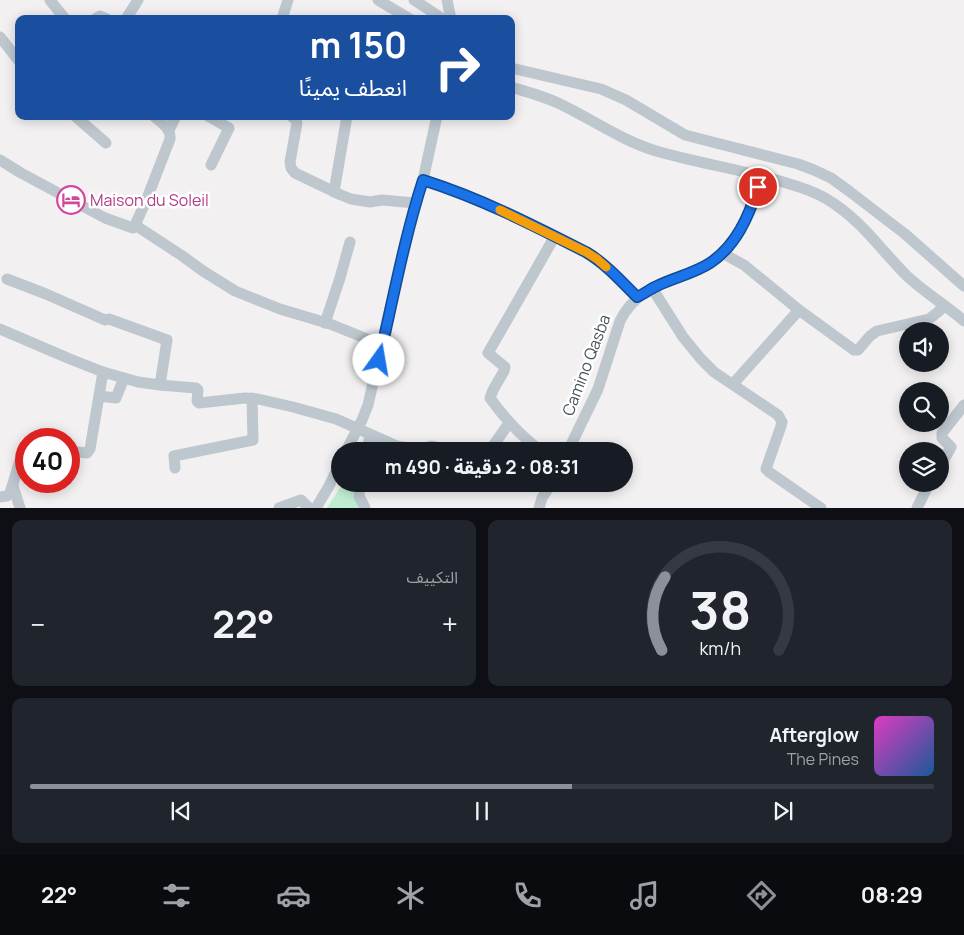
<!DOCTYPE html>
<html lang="ar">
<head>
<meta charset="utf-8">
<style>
  body { margin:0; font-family:Manrope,"Noto Sans Arabic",sans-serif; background:#20242c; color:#f1f3f6; direction:rtl; height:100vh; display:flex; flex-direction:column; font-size:19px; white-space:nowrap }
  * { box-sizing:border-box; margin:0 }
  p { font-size:16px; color:#9ea1a6 }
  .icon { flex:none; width:28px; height:28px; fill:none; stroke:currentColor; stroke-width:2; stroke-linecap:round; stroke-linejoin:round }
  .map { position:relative; height:508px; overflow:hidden; direction:ltr }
  .drawer { display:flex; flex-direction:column; gap:12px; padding:12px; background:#0d0f14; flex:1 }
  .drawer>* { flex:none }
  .top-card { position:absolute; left:15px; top:15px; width:500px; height:105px; border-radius:10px; box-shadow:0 2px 12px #0003; direction:rtl; background:#1a4fa0; color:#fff; overflow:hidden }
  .controls { position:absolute; left:899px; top:322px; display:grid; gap:10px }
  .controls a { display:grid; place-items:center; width:50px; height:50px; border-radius:50%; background:#171b24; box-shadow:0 2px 12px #0003; font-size:25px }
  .speed { position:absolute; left:15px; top:428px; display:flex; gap:10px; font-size:25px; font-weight:700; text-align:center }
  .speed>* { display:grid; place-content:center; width:65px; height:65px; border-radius:50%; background:#171b24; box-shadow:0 2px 12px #0003; line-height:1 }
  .speed .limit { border:8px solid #d22; background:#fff; color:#111 }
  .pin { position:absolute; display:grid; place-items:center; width:42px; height:42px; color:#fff; margin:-21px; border:2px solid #fff; border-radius:50%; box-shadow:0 1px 5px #0007 }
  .me { position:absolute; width:55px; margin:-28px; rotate:13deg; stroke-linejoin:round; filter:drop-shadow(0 0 4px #0008) }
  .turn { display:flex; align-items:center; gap:18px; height:105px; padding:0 25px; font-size:22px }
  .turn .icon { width:65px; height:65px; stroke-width:2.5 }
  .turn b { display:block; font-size:35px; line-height:42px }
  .big { font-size:38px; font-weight:700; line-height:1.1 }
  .drawer .tile { flex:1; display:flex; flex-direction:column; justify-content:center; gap:8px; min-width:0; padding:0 18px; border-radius:10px; background:#20242c }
  .drawer .dial { align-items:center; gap:0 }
  .dial svg { height:130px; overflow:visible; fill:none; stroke:#363941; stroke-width:7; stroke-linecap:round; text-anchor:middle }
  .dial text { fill:#f1f3f6; stroke:none }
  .song { display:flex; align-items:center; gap:15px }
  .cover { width:60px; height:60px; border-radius:8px; background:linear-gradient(135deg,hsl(310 70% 55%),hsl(210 70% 35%)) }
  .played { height:5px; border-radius:2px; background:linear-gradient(90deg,#8c9099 60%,#363941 60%) }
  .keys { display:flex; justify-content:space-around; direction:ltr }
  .heat { display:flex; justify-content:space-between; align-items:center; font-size:28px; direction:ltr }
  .drawer .tiles { flex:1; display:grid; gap:12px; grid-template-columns:1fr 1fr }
  .tile:last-child { grid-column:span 2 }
  .trip { position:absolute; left:331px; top:442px; width:302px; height:50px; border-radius:25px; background:#171b24; box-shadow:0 2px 12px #0003; font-weight:700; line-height:50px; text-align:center; direction:rtl }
  .dock { display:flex; height:80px; justify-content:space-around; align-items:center; background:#090b0e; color:#9ea1a6 }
  .dock .icon { width:35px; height:35px }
  .dock .selected { color:#8c9099 }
  .dock b { font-size:22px; color:#f1f3f6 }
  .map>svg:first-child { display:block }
  .green { fill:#c0edd1 }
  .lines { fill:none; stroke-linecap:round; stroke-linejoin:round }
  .minor { stroke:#bec7ce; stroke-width:11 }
  .route-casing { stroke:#114b97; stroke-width:12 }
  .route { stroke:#1a73e8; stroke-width:9 }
  .slow { stroke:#f59e0b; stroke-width:9 }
  .labels { text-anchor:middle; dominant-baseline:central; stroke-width:5; stroke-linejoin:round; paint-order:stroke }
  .hotel-label { font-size:16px; fill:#b23c85; stroke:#fff; text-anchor:start }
  .street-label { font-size:16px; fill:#48535c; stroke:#fff }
</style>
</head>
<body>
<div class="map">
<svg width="964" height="508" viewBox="0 0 964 508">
  <rect width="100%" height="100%" fill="#f2f0f0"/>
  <!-- green -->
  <path class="green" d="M341,486L357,494L364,508H327Z"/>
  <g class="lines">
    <!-- minor -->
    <g class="minor">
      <path d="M50,0L65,19"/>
      <path d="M378,0L410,19"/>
      <path d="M414,0L443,19"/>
      <path d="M447,0L451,19"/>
      <path d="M95,19L100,16L107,19"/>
      <path d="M126,19L138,0"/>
      <path d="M282,19L288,0"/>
      <path d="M0,37L19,61"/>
      <path d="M511,68L601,89L626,100L685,135L798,164L814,170L831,178L849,191L905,234L964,286"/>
      <path d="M511,87C527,92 543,96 558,103C590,118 619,139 653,150C696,163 740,169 783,182C797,186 812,190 825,198C861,219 879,248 907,276C925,293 946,305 964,321"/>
      <path d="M75,116L106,143"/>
      <path d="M154,116C161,123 171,128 170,139L146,201L135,225L181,255L203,271L235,291L280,309L330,324L382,345"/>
      <path d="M208,116L229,128L211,165"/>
      <path d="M291,116L296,120L297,123L290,162L291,168L295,173L341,195L351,199L370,202L382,200L415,203"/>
      <path d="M169,130L176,116"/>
      <path d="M0,160L21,173L88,209L105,218L133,228L135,225"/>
      <path d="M423,180C479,198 534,224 586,253C606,264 621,281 637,297"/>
      <path d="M334,192L347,116"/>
      <path d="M722,253L744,265L799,310L854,350H858L870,336L877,331L929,319L938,312L944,306"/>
      <path d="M7,279L46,294L105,320L109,319L167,340L160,385"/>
      <path d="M652,288L683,337L701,359L714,372L778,415L782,422L781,426L766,469L769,472L821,508"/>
      <path d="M325,323L340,278L350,242"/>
      <path d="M0,329L70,359L103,372L138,382L160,385L196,388L198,390L197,401L199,403L245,398L258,399L293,407L336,419L397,446L417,450L431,446L455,451"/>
      <path d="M733,384L799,310"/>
      <path d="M99,396L116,398L124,378"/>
      <path d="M69,451L87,453L90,449L103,372"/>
      <path d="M346,451L362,420L368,405L402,256L415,203L423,180L437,116"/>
      <path d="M367,451L370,435"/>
      <path d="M486,451L493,446L509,423"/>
      <path d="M541,451C521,436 505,419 490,398L493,390L504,371L505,367L488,353L555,236"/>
      <path d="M568,451L598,389L620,321C634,291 662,284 690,273C697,270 704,267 710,263C741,241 751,209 762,176"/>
      <path d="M940,467L951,447L942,438V433L964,405"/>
      <path d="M175,468L174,456L253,440L252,398"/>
      <path d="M360,484L359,496L365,508"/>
      <path d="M13,486L20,508"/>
      <path d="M0,497L7,496L10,493L23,451L26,447"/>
      <path d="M279,508L301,500L309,508"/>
      <path d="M316,508L329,486L340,463"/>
      <path d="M539,508L542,498L551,484"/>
      <path d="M917,508L929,484"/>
    </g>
  </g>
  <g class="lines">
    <defs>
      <path id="route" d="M379,360C393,300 404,239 423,180C480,198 533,225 586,252C606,264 621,281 637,297C644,294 650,289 657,286C673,278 695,273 710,263C736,246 749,216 758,187"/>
    </defs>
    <!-- route casing -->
    <use href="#route" class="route-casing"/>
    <!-- route -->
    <use href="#route" class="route"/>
    <!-- slow -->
    <path class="slow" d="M500,210L586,252L597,259L606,267"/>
  </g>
  <!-- icons -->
  <defs>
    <symbol id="hotel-ring" viewBox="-11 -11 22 22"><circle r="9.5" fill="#fff" stroke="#d1479c" stroke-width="1.5"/><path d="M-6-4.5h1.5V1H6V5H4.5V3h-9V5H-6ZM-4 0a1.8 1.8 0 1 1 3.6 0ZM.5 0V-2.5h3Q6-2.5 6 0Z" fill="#d1479c"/></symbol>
  </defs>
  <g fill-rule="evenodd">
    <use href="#hotel-ring" x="55" y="184" width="32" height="32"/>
  </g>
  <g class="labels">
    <!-- hotel labels -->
    <g class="hotel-label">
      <text x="90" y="200">Maison du Soleil</text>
    </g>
    <!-- street labels -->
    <g class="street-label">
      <text transform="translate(586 365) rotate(-69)">Camino Qasba</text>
    </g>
  </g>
</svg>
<div class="controls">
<a><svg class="icon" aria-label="sound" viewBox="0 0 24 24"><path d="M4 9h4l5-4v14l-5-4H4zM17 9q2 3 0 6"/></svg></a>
<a><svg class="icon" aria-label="search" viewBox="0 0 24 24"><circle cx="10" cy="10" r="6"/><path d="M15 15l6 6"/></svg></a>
<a><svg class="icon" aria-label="layers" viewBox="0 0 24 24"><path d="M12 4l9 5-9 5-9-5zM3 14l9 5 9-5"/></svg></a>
</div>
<div class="speed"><div class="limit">40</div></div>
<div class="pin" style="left:758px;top:187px;background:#d93025"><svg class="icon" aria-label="arrive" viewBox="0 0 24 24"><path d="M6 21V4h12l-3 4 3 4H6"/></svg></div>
<svg class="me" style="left:379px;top:360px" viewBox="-20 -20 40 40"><circle r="19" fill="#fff"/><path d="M0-13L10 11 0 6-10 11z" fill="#1a73e8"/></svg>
<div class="trip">08:31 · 2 دقيقة · 490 m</div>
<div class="top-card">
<div class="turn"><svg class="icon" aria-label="right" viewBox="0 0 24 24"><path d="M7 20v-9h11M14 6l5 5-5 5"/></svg><div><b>150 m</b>انعطف يمينًا</div></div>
</div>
</div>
<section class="drawer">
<div class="tiles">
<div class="tile dial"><svg viewBox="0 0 100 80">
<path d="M14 69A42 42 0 1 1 86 69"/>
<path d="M14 69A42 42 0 0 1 16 24" stroke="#8c9099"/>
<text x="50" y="56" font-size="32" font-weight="700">38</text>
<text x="50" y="72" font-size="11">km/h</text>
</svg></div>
<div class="tile"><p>التكييف</p>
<div class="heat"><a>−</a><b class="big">22°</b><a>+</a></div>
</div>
<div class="tile">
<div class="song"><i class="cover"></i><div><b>Afterglow</b><p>The Pines</p></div></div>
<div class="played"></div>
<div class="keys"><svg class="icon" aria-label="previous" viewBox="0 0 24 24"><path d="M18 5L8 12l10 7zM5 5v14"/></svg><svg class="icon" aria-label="pause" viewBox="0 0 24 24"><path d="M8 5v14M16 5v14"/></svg><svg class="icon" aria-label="next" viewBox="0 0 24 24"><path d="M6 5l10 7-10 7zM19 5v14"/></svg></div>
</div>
</div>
</section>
<nav class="dock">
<b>08:29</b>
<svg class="icon selected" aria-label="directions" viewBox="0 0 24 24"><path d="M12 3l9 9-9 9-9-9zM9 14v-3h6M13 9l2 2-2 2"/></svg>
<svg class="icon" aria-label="music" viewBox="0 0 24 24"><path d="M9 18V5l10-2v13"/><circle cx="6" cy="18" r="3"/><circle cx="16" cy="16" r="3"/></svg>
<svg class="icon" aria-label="phone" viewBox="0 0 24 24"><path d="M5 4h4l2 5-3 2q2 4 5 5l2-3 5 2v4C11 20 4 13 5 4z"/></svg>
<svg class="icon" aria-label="climate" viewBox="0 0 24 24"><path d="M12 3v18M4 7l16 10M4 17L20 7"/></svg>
<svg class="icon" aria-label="car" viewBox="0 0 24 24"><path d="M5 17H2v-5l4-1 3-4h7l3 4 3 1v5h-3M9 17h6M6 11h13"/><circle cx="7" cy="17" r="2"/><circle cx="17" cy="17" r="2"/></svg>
<svg class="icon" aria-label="filters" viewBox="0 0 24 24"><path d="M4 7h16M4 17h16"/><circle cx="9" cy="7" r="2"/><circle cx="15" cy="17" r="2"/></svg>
<b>22°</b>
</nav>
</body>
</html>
